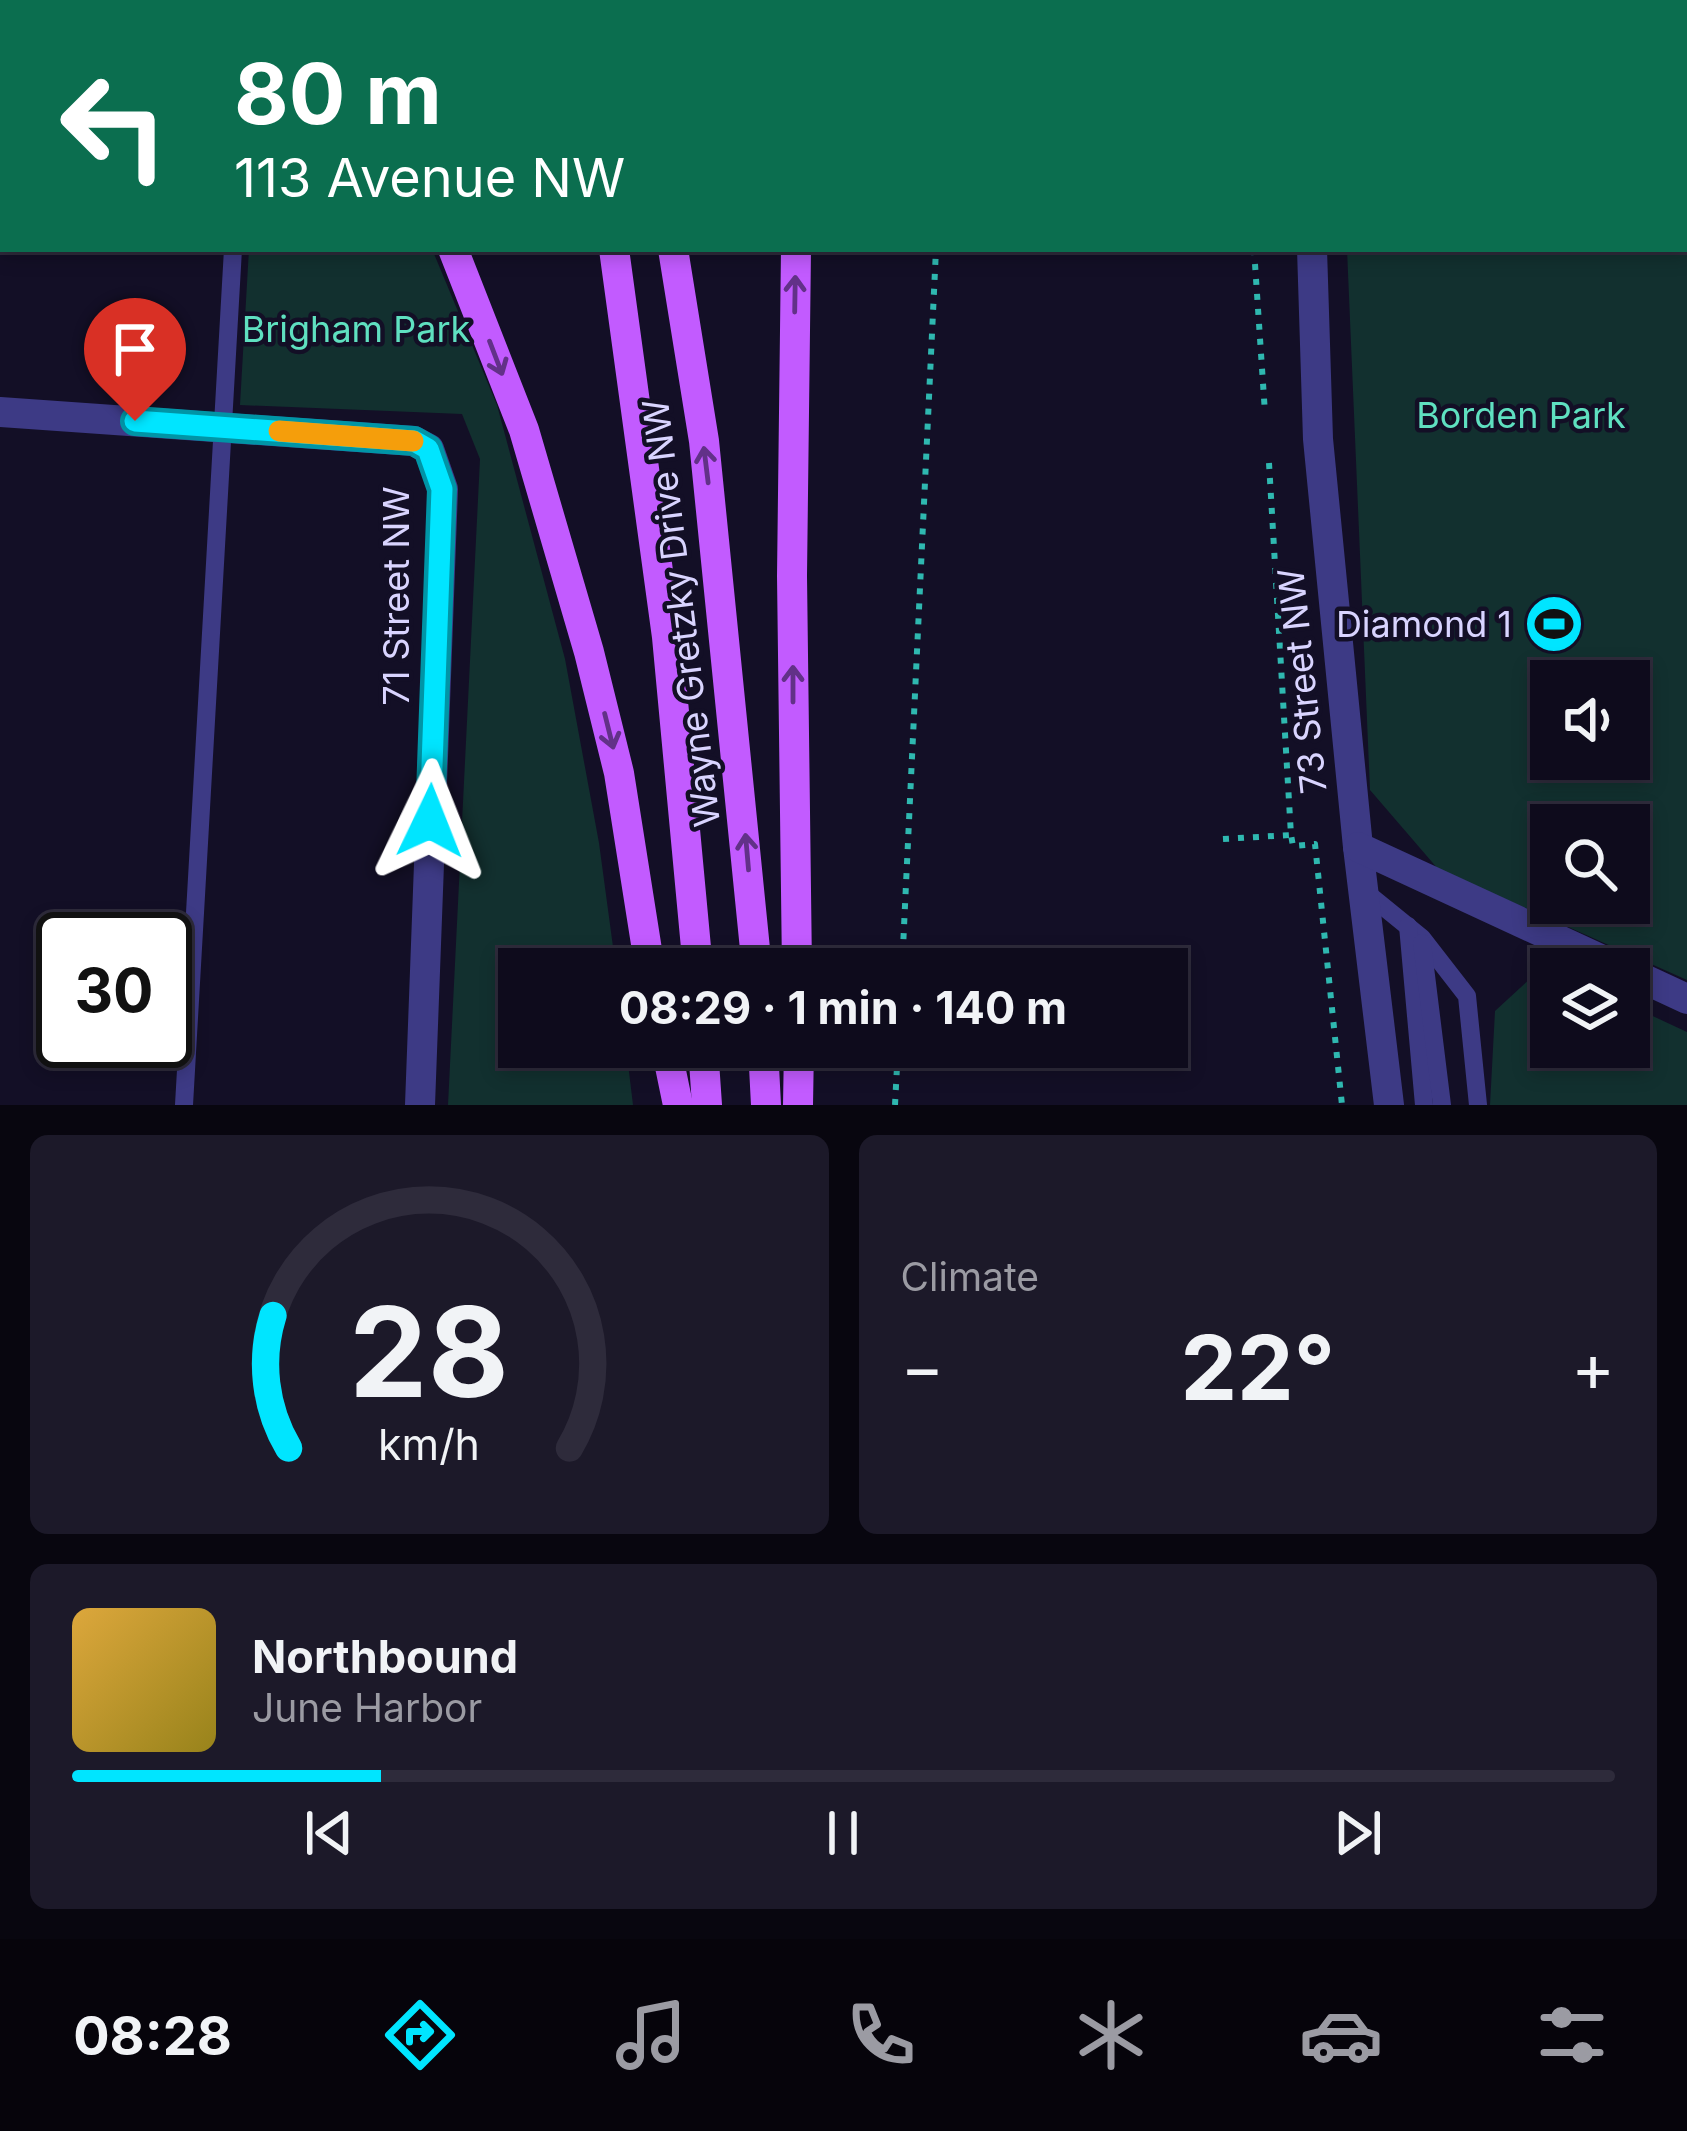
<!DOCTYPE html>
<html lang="en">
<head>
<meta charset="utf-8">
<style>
  body { margin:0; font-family:Inter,sans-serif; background:#1c1929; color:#f1f3f6; height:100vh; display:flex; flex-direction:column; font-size:45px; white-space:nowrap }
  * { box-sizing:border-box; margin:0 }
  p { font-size:39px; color:#9b9ba3 }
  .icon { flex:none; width:66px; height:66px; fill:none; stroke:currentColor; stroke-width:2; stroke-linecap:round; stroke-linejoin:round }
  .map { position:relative; height:1105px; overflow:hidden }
  .panel { display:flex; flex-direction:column; gap:30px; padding:30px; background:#08060f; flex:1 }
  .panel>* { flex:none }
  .hud { position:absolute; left:0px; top:0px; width:1689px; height:252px; box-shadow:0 6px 18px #0003,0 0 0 3px #2e2b3b; background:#0b6e4f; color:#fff; overflow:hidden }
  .buttons { position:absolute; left:1530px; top:660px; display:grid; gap:24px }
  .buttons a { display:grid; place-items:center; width:120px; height:120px; border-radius:0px; background:#0e0b1c; box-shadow:0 6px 18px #0003,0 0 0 3px #2e2b3b; font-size:60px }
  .speed { position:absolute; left:36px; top:912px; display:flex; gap:24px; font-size:60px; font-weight:700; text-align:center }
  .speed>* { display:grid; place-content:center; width:156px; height:156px; border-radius:50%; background:#0e0b1c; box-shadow:0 6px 18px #0003,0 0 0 3px #2e2b3b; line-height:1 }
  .speed .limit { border:6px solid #111; border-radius:18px; background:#fff; color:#111 }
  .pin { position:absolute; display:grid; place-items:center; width:102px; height:102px; color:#fff; margin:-123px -51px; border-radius:50% 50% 50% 0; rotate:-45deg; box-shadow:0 0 12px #0007 }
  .pin .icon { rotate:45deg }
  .me { position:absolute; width:132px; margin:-66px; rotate:2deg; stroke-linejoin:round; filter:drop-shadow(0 0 9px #0008) }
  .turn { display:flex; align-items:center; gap:42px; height:252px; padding:0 36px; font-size:54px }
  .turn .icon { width:156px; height:156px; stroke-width:2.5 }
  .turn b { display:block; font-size:84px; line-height:102px }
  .big { font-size:90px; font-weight:700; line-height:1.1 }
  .panel .widget { flex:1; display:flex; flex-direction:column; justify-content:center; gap:18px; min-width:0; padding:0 42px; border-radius:18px; background:#1c1929 }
  .panel .dial { align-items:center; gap:0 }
  .dial svg { height:312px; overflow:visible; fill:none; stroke:#2e2b3b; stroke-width:7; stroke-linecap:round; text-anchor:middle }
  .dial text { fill:#f1f3f6; stroke:none }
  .song { display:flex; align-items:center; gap:36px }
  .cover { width:144px; height:144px; border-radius:18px; background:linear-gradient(135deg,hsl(40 70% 55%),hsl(50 70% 35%)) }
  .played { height:12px; border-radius:6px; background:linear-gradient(90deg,#00e5ff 20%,#2e2b3b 20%) }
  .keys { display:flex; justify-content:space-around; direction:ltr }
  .heat { display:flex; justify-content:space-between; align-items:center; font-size:66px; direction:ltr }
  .panel .tiles { flex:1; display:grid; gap:30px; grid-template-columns:1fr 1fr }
  .widget:last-child { grid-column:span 2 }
  .trip { position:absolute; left:498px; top:948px; width:690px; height:120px; border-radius:0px; background:#0e0b1c; box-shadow:0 6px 18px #0003,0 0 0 3px #2e2b3b; font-weight:700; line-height:120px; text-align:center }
  .dock { display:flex; height:192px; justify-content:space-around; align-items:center; background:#06040b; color:#9b9ba3 }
  .dock .icon { width:84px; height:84px }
  .dock .active { color:#00e5ff }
  .dock b { font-size:54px; color:#f1f3f6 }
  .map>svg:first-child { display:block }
  .green { fill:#12302f; fill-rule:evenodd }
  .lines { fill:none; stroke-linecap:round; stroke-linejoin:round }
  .path { stroke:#2fb8b0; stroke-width:6; stroke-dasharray:6 9; stroke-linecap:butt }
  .lane { stroke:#3d3a85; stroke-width:18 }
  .street { stroke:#3d3a85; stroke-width:30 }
  .primary { stroke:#c25bff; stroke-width:30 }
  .oneway { stroke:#623188 }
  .route-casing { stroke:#0095a6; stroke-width:30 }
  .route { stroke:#00e5ff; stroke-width:21 }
  .slow { stroke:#f59e0b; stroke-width:21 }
  .labels { text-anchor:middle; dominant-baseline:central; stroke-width:9; stroke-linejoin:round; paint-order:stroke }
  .park-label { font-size:36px; fill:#5fe0c0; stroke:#130f26 }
  .street-label { font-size:36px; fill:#d9d4ff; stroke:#130f26 }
  .poi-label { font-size:36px; fill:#d9d4ff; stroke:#130f26; text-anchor:end }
</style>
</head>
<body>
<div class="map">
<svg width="1687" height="1105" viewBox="0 0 1687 1105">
  <rect width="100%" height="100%" fill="#130f26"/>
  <!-- green -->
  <g class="green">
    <path d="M1336,0H1687V980L1438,869L1370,790L1347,249H1686V3ZM1551,681H1629V759H1551ZM1551,825H1629V903H1551Z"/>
    <path d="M249,249H432L497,405L565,659L599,843L616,969H519V1047H626L633,1105H448L480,459L462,414L240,405Z"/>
    <path d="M1544,966L1551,969V1047H1629V1005L1687,1032V1105H1490L1495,1011Z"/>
  </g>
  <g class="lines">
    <!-- path -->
    <g class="path">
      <path d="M1237,0V3"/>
      <path d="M952,3V0"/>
      <path d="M1254,249L1265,413"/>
      <path d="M1269,463L1291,835L1293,846L1315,844L1342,1105"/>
      <path d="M1223,839L1291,835"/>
      <path d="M902,969L936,249"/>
      <path d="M895,1105L898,1047"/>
    </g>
    <!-- lane -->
    <g class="lane">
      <path d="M244,3V0"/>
      <path d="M1363,890L1422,938L1467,996L1478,1105"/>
      <path d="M1408,926L1424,1105"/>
      <path d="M1422,943L1442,1105"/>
      <path d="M184,1105L233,249"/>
    </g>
    <!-- street -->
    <g class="street">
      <path d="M1304,0V3"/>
      <path d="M0,11L1,0"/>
      <path d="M1312,249L1318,439L1358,847L1389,1105"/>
      <path d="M0,412L414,441L429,449L443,489L420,1105"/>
      <path d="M1358,847L1622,969"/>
      <path d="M1629,972L1687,999"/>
    </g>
    <!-- primary -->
    <g class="primary">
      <path d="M353,0L355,3"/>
      <path d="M571,0L572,3"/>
      <path d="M626,0L627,3"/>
      <path d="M779,0V3"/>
      <path d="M830,3L831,0"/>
      <path d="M453,249L524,430L589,652L619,773L650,969"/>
      <path d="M614,249L667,637L698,969"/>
      <path d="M673,249L704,441L757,969"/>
      <path d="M796,249L792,576L797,969"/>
      <path d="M666,1047L678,1105"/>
      <path d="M703,1047L707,1105"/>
      <path d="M763,1047L766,1105"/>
      <path d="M798,1105L799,1047"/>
    </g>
  </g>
  <!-- one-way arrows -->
  <defs><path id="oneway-shaft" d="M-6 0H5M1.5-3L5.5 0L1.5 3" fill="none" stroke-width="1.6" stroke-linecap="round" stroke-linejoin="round" transform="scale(3)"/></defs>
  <g class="oneway">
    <use href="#oneway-shaft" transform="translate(795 294) rotate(-89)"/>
    <use href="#oneway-shaft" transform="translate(496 358) rotate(69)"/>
    <use href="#oneway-shaft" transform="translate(706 465) rotate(-97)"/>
    <use href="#oneway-shaft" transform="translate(793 684) rotate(-90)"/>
    <use href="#oneway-shaft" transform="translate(609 731) rotate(76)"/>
    <use href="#oneway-shaft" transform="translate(747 852) rotate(-95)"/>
  </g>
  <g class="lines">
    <defs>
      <path id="route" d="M135,421L414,441L428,449L442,489L430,821"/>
    </defs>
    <!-- route casing -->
    <use href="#route" class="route-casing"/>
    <!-- route -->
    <use href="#route" class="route"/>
    <!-- slow -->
    <path class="slow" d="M279,431L413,441"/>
  </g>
  <!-- icons -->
  <defs>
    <symbol id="stadium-disc" viewBox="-11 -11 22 22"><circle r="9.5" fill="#00e5ff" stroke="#130f26"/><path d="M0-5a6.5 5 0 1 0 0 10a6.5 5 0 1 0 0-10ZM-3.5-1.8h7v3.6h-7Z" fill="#111"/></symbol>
  </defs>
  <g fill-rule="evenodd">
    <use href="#stadium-disc" x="1521" y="591" width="66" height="66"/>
  </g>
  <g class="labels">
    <!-- park labels -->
    <g class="park-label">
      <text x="356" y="329">Brigham Park</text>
      <text x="1521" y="415">Borden Park</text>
    </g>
    <!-- street labels -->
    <g class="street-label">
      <text transform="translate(396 596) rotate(-90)">71 Street NW</text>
      <text transform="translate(681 613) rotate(-97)">Wayne Gretzky Drive NW</text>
      <text transform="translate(1302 681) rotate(-96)">73 Street NW</text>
    </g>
    <!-- poi labels -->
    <g class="poi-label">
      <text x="1512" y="624">Diamond 1</text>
    </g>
  </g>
</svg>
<div class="buttons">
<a><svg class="icon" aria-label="sound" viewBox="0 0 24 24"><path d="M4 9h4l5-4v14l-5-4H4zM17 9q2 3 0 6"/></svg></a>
<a><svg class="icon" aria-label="search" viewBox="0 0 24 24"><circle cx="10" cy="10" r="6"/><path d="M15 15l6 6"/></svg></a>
<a><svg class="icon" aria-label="layers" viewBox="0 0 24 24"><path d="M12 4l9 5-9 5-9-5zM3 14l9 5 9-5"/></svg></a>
</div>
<div class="speed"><div class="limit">30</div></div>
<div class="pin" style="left:135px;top:421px;background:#d93025"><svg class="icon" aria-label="arrive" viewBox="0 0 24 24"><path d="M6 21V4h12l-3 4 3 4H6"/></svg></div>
<svg class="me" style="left:430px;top:821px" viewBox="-20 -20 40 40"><path d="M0-17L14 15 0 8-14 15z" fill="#00e5ff" stroke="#fff" stroke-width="4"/></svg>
<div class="trip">08:29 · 1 min · 140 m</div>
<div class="hud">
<div class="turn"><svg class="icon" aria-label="left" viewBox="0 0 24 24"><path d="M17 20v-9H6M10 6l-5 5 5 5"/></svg><div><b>80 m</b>113 Avenue NW</div></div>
</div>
</div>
<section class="panel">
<div class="tiles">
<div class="widget dial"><svg viewBox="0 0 100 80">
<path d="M14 69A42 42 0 1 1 86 69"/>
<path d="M14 69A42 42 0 0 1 10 35" stroke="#00e5ff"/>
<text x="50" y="56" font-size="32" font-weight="700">28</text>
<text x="50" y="72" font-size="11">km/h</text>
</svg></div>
<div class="widget"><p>Climate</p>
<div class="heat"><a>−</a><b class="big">22°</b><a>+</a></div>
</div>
<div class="widget">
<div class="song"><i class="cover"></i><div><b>Northbound</b><p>June Harbor</p></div></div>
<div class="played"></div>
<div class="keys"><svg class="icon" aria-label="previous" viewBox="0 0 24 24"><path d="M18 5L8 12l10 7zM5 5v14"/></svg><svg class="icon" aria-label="pause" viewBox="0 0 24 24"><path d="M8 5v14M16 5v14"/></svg><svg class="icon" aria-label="next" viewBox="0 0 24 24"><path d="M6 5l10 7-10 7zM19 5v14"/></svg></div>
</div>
</div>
</section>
<nav class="dock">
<b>08:28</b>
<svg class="icon active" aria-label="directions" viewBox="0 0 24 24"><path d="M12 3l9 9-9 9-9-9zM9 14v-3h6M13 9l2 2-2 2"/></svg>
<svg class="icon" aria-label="music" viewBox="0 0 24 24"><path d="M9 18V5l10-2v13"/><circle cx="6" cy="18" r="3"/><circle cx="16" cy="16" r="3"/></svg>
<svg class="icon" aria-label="phone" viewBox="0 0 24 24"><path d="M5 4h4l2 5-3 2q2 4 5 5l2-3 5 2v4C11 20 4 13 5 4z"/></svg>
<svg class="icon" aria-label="climate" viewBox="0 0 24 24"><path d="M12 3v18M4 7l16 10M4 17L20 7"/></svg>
<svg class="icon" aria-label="car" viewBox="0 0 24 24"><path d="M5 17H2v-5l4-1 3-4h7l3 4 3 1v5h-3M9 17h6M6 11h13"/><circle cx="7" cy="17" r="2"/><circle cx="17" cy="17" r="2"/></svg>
<svg class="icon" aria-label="filters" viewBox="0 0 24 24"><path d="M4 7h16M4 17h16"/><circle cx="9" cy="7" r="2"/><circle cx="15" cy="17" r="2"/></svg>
</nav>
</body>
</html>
